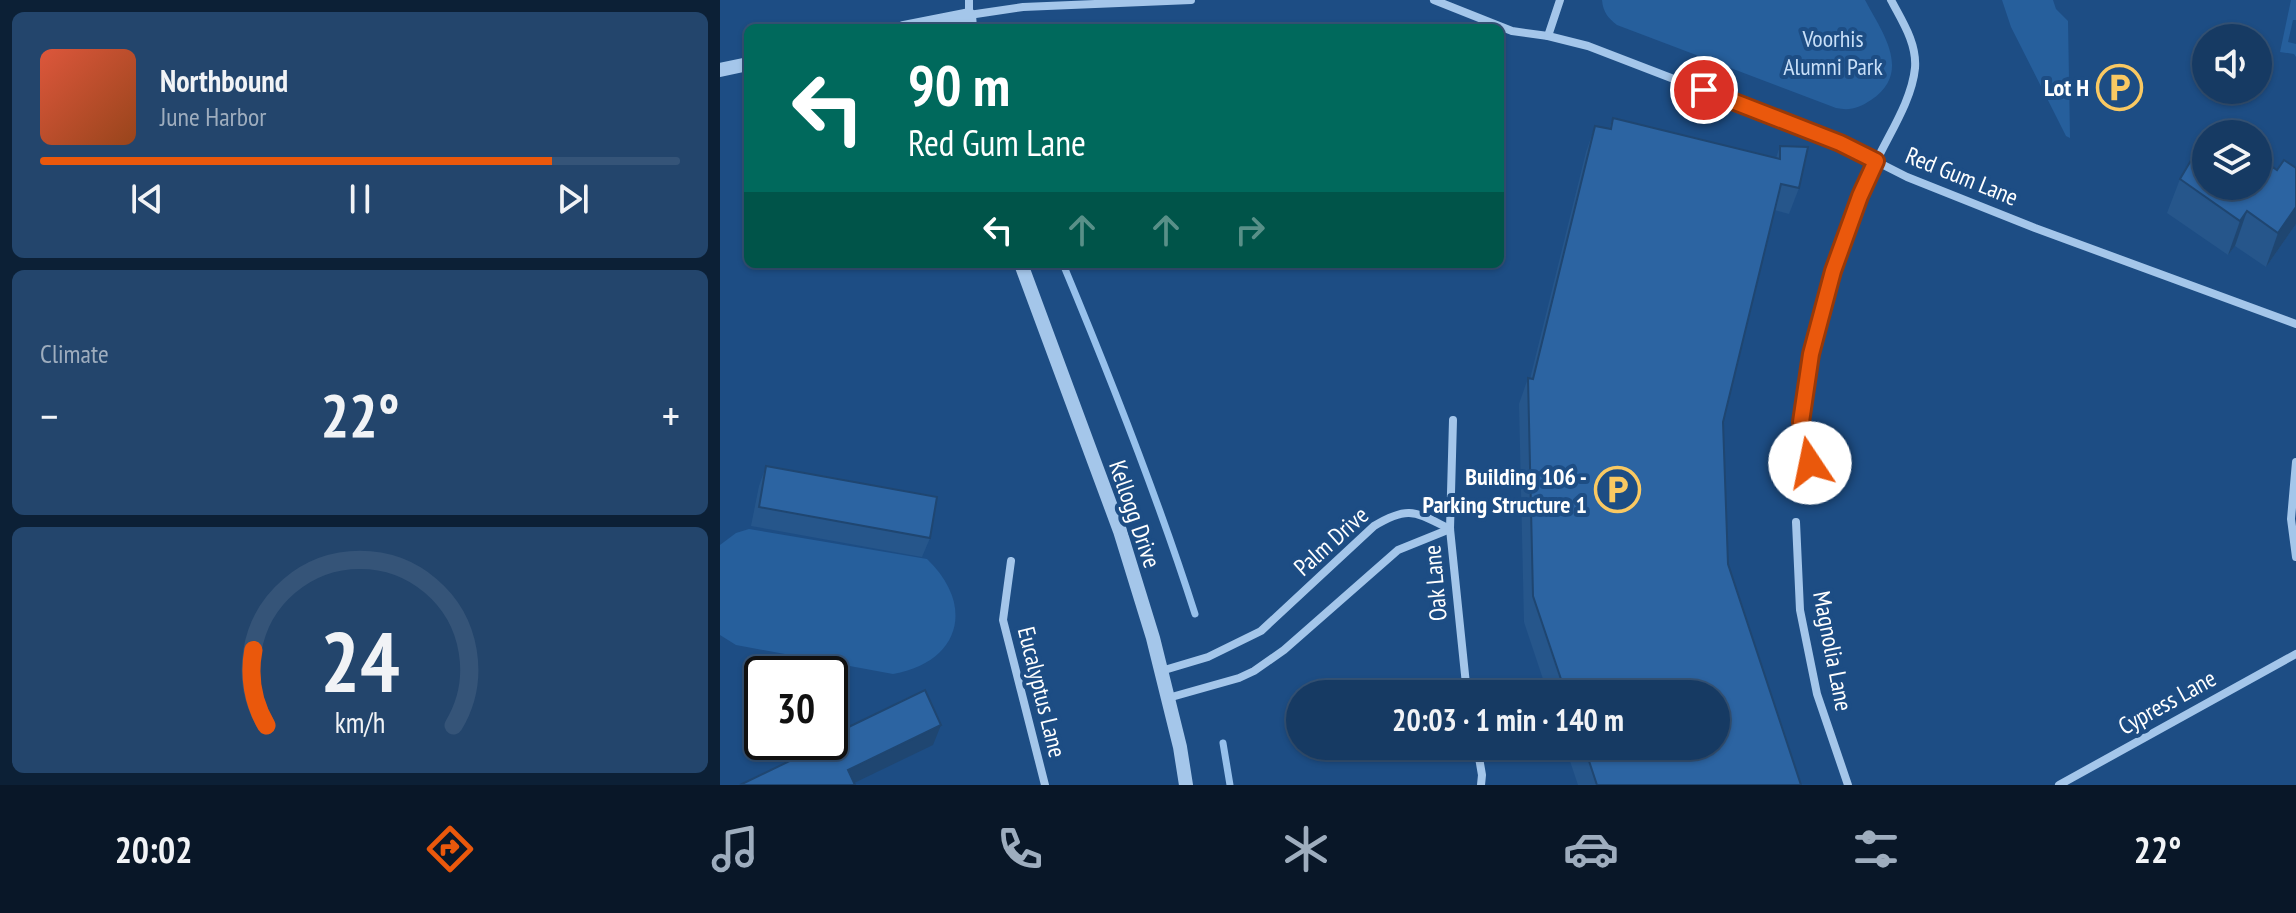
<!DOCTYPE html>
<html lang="en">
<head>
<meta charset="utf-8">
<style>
  body { margin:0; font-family:"PT Sans Narrow",sans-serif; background:#23456c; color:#f1f3f6; height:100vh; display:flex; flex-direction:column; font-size:30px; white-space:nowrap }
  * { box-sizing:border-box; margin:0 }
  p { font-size:26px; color:#9eadbe }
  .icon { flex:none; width:44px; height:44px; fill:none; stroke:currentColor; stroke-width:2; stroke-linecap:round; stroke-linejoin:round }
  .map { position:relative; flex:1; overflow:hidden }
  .details { display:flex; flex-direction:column; gap:12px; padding:12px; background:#0c2036; width:720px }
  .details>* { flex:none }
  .guide { position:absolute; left:24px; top:24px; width:760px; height:244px; border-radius:12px; box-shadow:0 2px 6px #0004,0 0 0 2px #355478; background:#00695c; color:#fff; overflow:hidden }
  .fabs { position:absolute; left:1472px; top:24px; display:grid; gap:16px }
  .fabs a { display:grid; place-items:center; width:80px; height:80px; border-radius:50%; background:#163a63; box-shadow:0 2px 6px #0004,0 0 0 2px #355478; font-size:40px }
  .speed { position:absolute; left:24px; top:656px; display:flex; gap:16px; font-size:40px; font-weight:700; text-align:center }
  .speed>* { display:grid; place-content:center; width:104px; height:104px; border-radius:50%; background:#163a63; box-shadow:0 2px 6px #0004,0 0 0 2px #355478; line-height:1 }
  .speed .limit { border:4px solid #111; border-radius:12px; background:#fff; color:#111 }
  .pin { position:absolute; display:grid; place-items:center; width:68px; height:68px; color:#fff; margin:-34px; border:4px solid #fff; border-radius:50%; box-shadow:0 2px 8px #0007 }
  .me { position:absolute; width:88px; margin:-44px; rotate:349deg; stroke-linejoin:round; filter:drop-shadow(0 0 6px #0008) }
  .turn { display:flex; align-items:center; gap:28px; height:168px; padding:0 32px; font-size:36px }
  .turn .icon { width:104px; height:104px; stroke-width:2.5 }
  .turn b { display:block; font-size:56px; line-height:68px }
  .lanes { display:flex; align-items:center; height:76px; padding:0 32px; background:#0003; justify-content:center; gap:40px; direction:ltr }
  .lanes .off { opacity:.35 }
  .big { font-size:60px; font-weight:800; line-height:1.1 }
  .details .tile { flex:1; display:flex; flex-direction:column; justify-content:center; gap:12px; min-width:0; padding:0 28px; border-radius:12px; background:#23456c }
  .details .dial { align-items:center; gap:0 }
  .dial svg { height:208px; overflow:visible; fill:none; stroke:#355478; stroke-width:7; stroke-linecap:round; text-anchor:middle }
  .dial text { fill:#f1f3f6; stroke:none }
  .song { display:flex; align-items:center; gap:24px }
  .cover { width:96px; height:96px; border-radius:12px; background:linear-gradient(135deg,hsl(10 70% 55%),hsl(20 70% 35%)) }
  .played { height:8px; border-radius:4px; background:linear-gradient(90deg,#ea580c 80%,#355478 80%) }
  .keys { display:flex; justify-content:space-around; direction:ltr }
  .heat { display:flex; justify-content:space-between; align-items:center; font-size:44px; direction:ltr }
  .trip { position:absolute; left:566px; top:680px; width:444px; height:80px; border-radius:40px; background:#163a63; box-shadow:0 2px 6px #0004,0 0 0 2px #355478; font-weight:800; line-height:80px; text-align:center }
  .tabs { display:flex; height:128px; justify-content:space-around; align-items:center; background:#091728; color:#9eadbe }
  .tabs .icon { width:56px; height:56px }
  .tabs .selected { color:#ea580c }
  .tabs b { font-size:36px; color:#f1f3f6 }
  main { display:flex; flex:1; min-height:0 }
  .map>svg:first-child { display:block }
  .green { fill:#265f9c }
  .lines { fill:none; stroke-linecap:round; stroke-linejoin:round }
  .stream { stroke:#97c1ec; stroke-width:7 }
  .minor { stroke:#a4c6ea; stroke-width:8 }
  .tertiary { stroke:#a4c6ea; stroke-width:14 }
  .wall { fill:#26568b }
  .shaded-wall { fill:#1f4671 }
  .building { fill:#2c64a2; stroke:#1f4671; stroke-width:2 }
  .route-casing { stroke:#983908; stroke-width:20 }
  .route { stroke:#ea580c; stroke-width:14 }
  .labels { text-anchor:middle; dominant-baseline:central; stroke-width:8; stroke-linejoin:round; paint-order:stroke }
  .park-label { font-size:24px; fill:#c8dff8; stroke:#1d4d84 }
  .poi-label { font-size:24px; font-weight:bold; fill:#fff; stroke:#1d4d84; text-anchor:end }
  .street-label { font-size:24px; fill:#fff; stroke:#1d4d84 }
</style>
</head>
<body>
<main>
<section class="details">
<div class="tile">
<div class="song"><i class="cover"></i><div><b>Northbound</b><p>June Harbor</p></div></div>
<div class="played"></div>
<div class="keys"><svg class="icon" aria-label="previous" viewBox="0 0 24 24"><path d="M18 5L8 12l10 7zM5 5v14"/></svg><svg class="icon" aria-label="pause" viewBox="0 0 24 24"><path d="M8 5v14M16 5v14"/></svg><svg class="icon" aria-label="next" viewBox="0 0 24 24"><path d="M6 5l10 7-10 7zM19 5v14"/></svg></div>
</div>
<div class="tile"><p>Climate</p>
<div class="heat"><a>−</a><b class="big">22°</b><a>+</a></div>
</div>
<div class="tile dial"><svg viewBox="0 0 100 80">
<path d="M14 69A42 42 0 1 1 86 69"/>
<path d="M14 69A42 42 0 0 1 9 40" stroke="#ea580c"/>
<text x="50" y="56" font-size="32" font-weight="700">24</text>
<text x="50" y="72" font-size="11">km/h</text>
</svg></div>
</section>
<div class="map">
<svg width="1576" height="785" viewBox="0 0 1576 785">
  <rect width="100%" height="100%" fill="#1d4d84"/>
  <!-- green -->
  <g class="green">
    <path d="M882,0H1145C1162,32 1193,72 1151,100C1139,108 1130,111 1116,108L897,25C888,18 883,12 882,0Z"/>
    <path d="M1282,0H1333L1336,9L1348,21L1350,138L1346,136L1291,27Z"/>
    <path d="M1571,0H1576V20H1573L1568,42L1576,44V57L1574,54L1560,52Z"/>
    <path d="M29,529L207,559C256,606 240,662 173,674L16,645L0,635V545L16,533Z"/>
  </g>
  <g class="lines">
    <!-- stream -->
    <g class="stream">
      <path d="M343,264C391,379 437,495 475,614"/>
      <path d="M503,743L510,785"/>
    </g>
    <!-- minor -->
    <g class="minor">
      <path d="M249,0V15L303,7L471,0"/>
      <path d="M714,0L792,31L828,36L868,46L1120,143L1187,177L1315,228L1576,324"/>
      <path d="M828,36L840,0"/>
      <path d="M733,420L730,529L747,694"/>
      <path d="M1081,422C1088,439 1093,453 1086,472L1078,476C1058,462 1075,440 1081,421C1087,400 1087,377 1091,355C1097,327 1104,299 1112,272C1124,233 1140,195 1158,158C1171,131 1192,99 1195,68C1197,43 1182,21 1171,0"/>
      <path d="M1576,462L1571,519L1576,557"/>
      <path d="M1076,522L1080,610L1097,694L1128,785"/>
      <path d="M291,561L283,620L325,785"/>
      <path d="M441,671L488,657L541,631L654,526C689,505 695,512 730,529"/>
      <path d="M448,698L519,678L534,671L564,650L678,550L730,529"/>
      <path d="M757,746L762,775L761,785"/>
      <path d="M1339,785L1576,654"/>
    </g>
    <!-- tertiary -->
    <g class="tertiary">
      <path d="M183,28L249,15L250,28"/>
      <path d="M0,70L28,64"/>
      <path d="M301,264L400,531L433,638L460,747L466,785"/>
    </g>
  </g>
  <!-- wall -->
  <g class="wall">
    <path d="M893,118L1056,158L1060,146L1079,188L1069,214L1054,210L1003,422L1008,564L1081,785H858L845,746H996V694H828L804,622L799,404L808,378L810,379L866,152L875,126L889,129Z"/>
    <path d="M1576,168V224L1546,267L1515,246L1508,255L1447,213L1460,179Z"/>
    <path d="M46,466L210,538L202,557L31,526L39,486Z"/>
  </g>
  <!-- shaded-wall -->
  <g class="shaded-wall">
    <path d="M1576,207V224L1546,267L1558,233Z"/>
    <path d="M1527,211L1515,246L1508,255L1520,221Z"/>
    <path d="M221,725L213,745L130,785L128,770Z"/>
  </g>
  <!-- building -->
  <g class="building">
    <path d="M893,118L1060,159V146L1088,147L1079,188L1061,184L1003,422L1008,564L1081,785H877L864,746H996V694H846L813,596L808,378L813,379L875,126L891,129Z"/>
    <path d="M1496,127L1506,134H1486L1490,128L1494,130Z"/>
    <path d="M1486,135V186H1538V157L1557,170L1564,160L1576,168V207L1558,233L1527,211L1520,221L1460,179Z"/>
    <path d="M46,466L217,497L210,538L39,507Z"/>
    <path d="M205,690L221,725L128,770L135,785H20L80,756L78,751L97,742H110V736Z"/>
  </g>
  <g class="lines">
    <defs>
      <path id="route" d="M984,90L1120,143L1156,161L1140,196L1113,271L1091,354L1081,422L1089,441L1090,463"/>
    </defs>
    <!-- route casing -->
    <use href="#route" class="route-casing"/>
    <!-- route -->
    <use href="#route" class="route"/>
  </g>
  <!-- icons -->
  <defs>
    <symbol id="parking-ring" viewBox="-11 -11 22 22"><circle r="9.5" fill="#1d4d84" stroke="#fac962" stroke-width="1.5"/><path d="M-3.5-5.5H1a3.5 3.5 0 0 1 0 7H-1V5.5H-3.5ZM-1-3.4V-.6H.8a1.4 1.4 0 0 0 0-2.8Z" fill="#fac962"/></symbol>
  </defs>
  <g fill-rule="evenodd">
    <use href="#parking-ring" x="1374" y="62" width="51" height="51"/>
    <use href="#parking-ring" x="872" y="464" width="51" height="51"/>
  </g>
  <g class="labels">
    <!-- park labels -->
    <g class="park-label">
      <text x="1113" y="38">Voorhis<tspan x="1113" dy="28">Alumni Park</tspan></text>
    </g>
    <!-- poi labels -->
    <g class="poi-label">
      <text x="1369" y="87">Lot H</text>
      <text x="867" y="476">Building 106 -<tspan x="867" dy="28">Parking Structure 1</tspan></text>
    </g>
    <!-- street labels -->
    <g class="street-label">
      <text transform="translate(1242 176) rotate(22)">Red Gum Lane</text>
      <text transform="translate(415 514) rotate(71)">Kellogg Drive</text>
      <text transform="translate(611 541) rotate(-42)">Palm Drive</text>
      <text transform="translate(715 583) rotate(-95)">Oak Lane</text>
      <text transform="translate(1113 651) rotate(79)">Magnolia Lane</text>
      <text transform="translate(322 692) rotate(76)">Eucalyptus Lane</text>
      <text transform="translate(1447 702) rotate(-29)">Cypress Lane</text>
    </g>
  </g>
</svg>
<div class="fabs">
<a><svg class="icon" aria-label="sound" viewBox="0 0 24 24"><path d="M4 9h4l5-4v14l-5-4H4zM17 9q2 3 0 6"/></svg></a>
<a><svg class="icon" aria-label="layers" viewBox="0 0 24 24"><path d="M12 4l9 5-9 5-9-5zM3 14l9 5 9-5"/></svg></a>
</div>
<div class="speed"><div class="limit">30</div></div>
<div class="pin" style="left:984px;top:90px;background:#d93025"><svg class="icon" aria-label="arrive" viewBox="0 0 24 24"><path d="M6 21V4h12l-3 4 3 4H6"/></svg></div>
<svg class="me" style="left:1090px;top:463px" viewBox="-20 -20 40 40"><circle r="19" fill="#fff"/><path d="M0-13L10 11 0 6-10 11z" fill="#ea580c"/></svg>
<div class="trip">20:03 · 1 min · 140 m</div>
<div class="guide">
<div class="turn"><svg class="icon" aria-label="left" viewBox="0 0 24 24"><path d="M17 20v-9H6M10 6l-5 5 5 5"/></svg><div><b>90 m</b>Red Gum Lane</div></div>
<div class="lanes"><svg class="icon" aria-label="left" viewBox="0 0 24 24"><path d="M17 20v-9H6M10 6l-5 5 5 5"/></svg><svg class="icon off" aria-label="ahead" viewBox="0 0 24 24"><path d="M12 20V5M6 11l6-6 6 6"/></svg><svg class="icon off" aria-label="ahead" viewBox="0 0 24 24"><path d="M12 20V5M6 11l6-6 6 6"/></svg><svg class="icon off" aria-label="right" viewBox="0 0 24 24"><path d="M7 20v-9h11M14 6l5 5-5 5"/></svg></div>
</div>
</div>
</main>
<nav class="tabs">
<b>20:02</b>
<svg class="icon selected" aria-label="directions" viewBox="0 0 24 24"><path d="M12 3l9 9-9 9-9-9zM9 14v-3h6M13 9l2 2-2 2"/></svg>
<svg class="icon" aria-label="music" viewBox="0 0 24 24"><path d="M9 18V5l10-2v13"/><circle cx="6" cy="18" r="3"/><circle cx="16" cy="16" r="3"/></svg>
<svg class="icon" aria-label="phone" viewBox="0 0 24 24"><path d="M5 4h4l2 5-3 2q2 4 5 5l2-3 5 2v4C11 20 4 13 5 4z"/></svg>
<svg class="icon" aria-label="climate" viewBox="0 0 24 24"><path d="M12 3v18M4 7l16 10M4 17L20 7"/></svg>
<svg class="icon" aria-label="car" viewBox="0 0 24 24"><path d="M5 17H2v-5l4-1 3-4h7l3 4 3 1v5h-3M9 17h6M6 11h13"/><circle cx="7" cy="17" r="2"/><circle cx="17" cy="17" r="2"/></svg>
<svg class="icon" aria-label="filters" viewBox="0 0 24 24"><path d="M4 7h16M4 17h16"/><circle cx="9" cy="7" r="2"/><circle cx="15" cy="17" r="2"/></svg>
<b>22°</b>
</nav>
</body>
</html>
